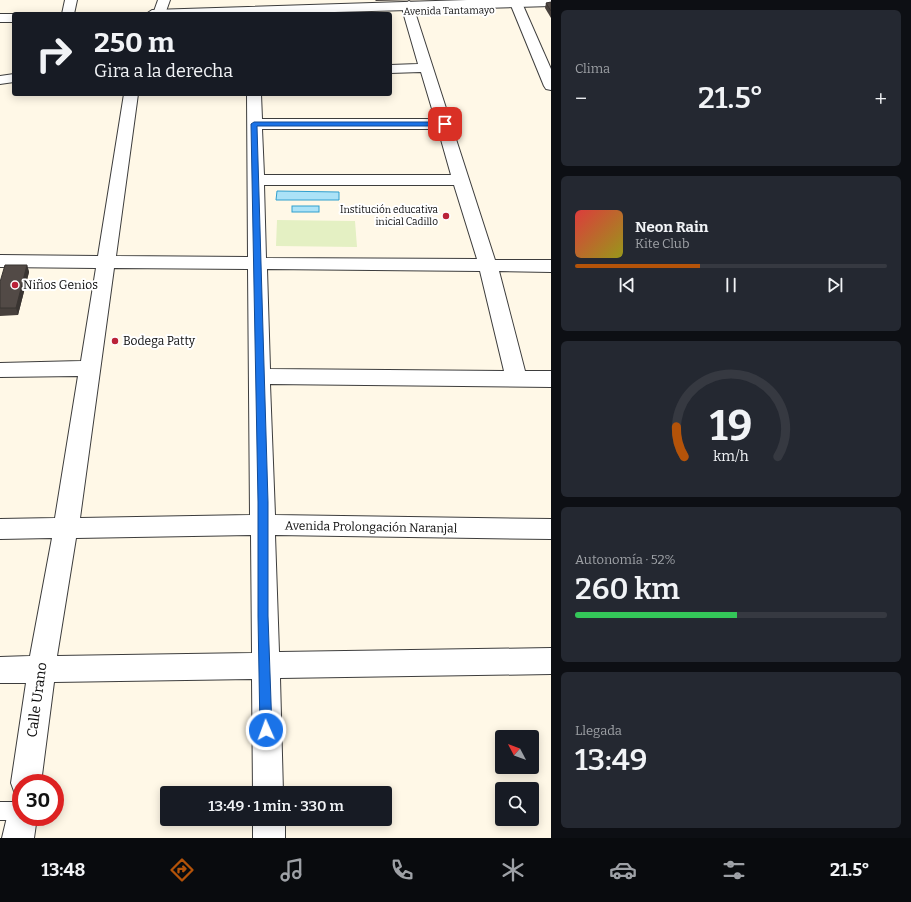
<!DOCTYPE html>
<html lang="es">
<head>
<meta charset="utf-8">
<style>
  body { margin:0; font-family:Bitter,serif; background:#242831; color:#f1f3f6; height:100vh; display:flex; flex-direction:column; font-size:15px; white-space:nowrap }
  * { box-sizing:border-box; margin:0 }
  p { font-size:13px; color:#9ea1a6 }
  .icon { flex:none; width:22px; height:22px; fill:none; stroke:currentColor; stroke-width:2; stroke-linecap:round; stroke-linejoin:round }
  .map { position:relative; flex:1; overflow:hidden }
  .panel { display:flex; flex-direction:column; gap:10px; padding:10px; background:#0d0f14; width:360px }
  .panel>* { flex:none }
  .banner { position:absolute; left:12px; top:12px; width:380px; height:84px; border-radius:4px; box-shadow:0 2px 10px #0003; background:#171b24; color:#f1f3f6; overflow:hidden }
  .needle { width:26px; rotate:311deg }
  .controls { position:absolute; left:495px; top:730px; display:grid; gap:8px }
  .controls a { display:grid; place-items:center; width:44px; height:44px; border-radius:4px; background:#171b24; box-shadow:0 2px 10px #0003; font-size:20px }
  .speed { position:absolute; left:12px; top:774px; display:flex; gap:8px; font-size:20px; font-weight:700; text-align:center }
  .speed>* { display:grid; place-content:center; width:52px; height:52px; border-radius:50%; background:#171b24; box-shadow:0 2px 10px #0003; line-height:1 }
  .speed .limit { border:6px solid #d22; background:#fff; color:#111 }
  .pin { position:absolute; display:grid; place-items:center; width:34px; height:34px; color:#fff; margin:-17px; border-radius:8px; box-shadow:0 2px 6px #0006 }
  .me { position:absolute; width:44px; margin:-22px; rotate:358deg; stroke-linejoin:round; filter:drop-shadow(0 0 3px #0008) }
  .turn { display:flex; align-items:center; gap:14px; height:84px; padding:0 16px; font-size:18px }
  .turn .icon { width:52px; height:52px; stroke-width:2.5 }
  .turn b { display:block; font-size:28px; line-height:34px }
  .big { font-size:30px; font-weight:600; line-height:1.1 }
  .panel .tile { flex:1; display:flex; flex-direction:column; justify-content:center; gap:6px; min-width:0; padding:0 14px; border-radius:6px; background:#242831 }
  .panel .dial { align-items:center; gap:0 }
  .dial svg { height:104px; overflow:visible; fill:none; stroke:#363941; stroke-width:7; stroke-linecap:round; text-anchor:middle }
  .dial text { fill:#f1f3f6; stroke:none }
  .song { display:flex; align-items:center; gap:12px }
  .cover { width:48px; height:48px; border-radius:6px; background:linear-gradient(135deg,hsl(0 70% 55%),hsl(60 70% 35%)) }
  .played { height:4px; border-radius:2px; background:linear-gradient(90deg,#b45309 40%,#363941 40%) }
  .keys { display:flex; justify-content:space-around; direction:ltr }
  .heat { display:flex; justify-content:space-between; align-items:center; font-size:22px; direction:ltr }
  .charge { height:6px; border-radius:3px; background:linear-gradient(90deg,#34c759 52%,#363941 0) }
  .trip { position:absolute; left:160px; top:786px; width:232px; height:40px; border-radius:4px; background:#171b24; box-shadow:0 2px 10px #0003; font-weight:600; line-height:40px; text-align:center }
  .tab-bar { display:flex; height:64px; justify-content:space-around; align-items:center; background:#090b0e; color:#9ea1a6 }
  .tab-bar .icon { width:28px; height:28px }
  .tab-bar .current { color:#b45309 }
  .tab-bar b { font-size:18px; color:#f1f3f6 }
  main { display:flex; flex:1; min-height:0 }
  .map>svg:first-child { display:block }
  .pitch { fill:#e4f0c3 }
  .water { fill:#abe2f7; stroke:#319fce }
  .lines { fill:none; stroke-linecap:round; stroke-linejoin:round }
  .service-casing { stroke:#3d3d3d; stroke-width:2 }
  .minor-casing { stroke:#3d3d3d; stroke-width:2 }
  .tertiary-casing { stroke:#3d3d3d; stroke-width:2 }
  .service { fill:#fff; fill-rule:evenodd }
  .minor { fill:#fff; fill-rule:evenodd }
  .tertiary { fill:#fff; fill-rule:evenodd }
  .wall { fill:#47403c }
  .shaded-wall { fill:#393431 }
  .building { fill:#524a46; stroke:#393431 }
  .route { fill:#1a73e8; stroke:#114b97 }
  .poi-dot { fill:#ba2238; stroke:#fff; stroke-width:1.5 }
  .labels { text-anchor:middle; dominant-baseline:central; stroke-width:4; stroke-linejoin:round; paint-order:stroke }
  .far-street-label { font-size:10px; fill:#0a0a0a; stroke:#fff }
  .far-poi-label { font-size:10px; fill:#0a0a0a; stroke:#fff; text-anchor:end }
  .poi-label { font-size:12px; fill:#0a0a0a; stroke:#fff; text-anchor:start }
  .street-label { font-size:12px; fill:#0a0a0a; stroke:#fff }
  .near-street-label { font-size:14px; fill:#0a0a0a; stroke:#fff }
</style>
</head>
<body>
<main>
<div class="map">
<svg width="551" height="838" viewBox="0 0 551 838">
  <rect width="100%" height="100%" fill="#fff8e7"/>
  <!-- pitch -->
  <path class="pitch" d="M277,220L355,221L357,247L276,246Z"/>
  <!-- water -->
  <g class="water">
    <path d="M277,191L339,192V200H276Z"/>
    <rect x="292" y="206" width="27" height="6"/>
  </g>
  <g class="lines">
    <defs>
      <path id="service" d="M0,802H21V817H27L21,820H0Z"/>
      <g id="minor">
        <path d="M65,0H77L74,14H62Z"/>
        <path d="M158,0H170L165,14H153Z"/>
        <path d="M512,0H519L522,3L551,69V90L546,89L544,86L510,3Z"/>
        <path d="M409,1L415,5V12L495,260H551V272L499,271L525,371H551V387L270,384L275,515L551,519V539L275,535L279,652L551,648V674L280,678L283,793H253L252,679L54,682L41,783H21V796L15,794L11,783L26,683H0V657L30,656L52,538L0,539V519L55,518L78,376L0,377V363L81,361L96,268L0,267V255L98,256L124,94H138L116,256L248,257L247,94H261L262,119H435L421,72L390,73V65L418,64L403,12V5ZM262,129H438L451,175H264ZM264,185H454L477,259L266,258ZM114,268L248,269L250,515L80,518ZM267,269L480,271L504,371L270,369ZM251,535L252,653L57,656L76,538Z"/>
        <path d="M14,74V82L0,84V76Z"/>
        <path d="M21,802V817H37L34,838H2L7,817L11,806Z"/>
        <rect x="253" y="819" width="32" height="19"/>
      </g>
      <g id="tertiary">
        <path d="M467,0H551V6L261,14H146L152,10Z"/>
        <rect x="0" y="14" width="14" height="8"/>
      </g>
    </defs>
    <!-- service casing -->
    <use href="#service" class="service-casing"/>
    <!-- minor casing -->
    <use href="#minor" class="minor-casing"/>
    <!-- tertiary casing -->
    <use href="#tertiary" class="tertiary-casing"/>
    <!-- service -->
    <use href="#service" class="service"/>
    <!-- minor -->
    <use href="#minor" class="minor"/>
    <!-- tertiary -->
    <use href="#tertiary" class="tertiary"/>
  </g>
  <!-- wall -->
  <g class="wall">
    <path d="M375,0H420L376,1Z"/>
    <path d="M551,2V18L545,8L546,3Z"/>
    <path d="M27,265L29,272L18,315L0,316V282Z"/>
  </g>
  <!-- shaded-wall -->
  <path class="shaded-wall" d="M27,265L29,272L18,315L16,308Z"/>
  <!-- building -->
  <g class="building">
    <path d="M551,2V11L546,3Z"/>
    <path d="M5,265H27L16,308H0V282Z"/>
  </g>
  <!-- route -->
  <path class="route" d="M254,122H445L448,124L445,126H257L268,502V616L272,730L270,734L266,736L262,734L260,730L258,616V502L251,124Z"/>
  <!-- markers -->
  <g class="poi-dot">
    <circle cx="446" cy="216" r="4"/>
    <circle cx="15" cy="285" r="4"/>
    <circle cx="115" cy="341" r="4"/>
  </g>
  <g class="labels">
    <!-- far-street labels -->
    <g class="far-street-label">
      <text transform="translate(449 11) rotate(-1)">Avenida Tantamayo</text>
    </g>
    <!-- far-poi labels -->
    <g class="far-poi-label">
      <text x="438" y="210">Institución educativa<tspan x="438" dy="12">inicial Cadillo</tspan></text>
    </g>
    <!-- poi labels -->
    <g class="poi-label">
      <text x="23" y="285">Niños Genios</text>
      <text x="123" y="341">Bodega Patty</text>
    </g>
    <!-- street labels -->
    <g class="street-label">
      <text transform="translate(371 527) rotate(1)">Avenida Prolongación Naranjal</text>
    </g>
    <!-- near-street labels -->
    <g class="near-street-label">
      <text transform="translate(37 700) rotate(-82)">Calle Urano</text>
    </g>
  </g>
</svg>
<div class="controls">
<a><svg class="needle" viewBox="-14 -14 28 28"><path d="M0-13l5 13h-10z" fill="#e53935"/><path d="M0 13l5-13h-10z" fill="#9ea1a6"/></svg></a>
<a><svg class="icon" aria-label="search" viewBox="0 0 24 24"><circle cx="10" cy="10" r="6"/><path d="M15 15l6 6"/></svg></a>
</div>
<div class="speed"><div class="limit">30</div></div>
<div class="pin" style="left:445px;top:124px;background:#d93025"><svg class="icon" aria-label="arrive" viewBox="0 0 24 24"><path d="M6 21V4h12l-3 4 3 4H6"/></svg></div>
<svg class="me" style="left:266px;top:730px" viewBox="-20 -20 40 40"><circle r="17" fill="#1a73e8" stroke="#fff" stroke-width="3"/><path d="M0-11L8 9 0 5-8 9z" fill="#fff"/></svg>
<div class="trip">13:49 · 1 min · 330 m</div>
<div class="banner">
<div class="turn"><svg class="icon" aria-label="right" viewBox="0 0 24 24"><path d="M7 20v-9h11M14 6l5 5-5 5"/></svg><div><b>250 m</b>Gira a la derecha</div></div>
</div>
</div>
<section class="panel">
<div class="tile"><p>Clima</p>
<div class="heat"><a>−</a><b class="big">21.5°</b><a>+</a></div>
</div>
<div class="tile">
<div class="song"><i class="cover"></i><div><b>Neon Rain</b><p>Kite Club</p></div></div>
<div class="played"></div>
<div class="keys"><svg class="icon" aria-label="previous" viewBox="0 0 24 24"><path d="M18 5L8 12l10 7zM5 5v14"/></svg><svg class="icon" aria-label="pause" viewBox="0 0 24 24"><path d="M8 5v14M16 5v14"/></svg><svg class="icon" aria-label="next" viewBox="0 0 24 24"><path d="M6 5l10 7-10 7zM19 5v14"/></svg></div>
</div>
<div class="tile dial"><svg viewBox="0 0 100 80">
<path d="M14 69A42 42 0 1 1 86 69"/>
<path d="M14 69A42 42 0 0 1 8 46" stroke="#b45309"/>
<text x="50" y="56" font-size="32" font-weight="700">19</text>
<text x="50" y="72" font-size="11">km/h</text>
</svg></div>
<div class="tile"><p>Autonomía · 52%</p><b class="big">260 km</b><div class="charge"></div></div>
<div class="tile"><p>Llegada</p><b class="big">13:49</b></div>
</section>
</main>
<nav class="tab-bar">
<b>13:48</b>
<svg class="icon current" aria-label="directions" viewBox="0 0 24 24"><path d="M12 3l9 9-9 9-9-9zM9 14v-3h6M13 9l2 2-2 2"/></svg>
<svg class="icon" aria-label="music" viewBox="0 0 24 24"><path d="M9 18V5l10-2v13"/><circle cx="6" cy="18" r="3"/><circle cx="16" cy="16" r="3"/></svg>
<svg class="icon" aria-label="phone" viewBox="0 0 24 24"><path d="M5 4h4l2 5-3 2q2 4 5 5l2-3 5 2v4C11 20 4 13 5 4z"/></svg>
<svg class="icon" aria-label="climate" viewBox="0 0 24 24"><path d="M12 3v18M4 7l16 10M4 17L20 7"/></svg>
<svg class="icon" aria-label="car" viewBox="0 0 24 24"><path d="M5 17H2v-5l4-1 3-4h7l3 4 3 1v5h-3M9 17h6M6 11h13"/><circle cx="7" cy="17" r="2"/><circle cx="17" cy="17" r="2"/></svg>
<svg class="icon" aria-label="filters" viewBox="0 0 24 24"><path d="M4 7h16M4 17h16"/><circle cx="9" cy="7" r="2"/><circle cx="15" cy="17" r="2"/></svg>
<b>21.5°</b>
</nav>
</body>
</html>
